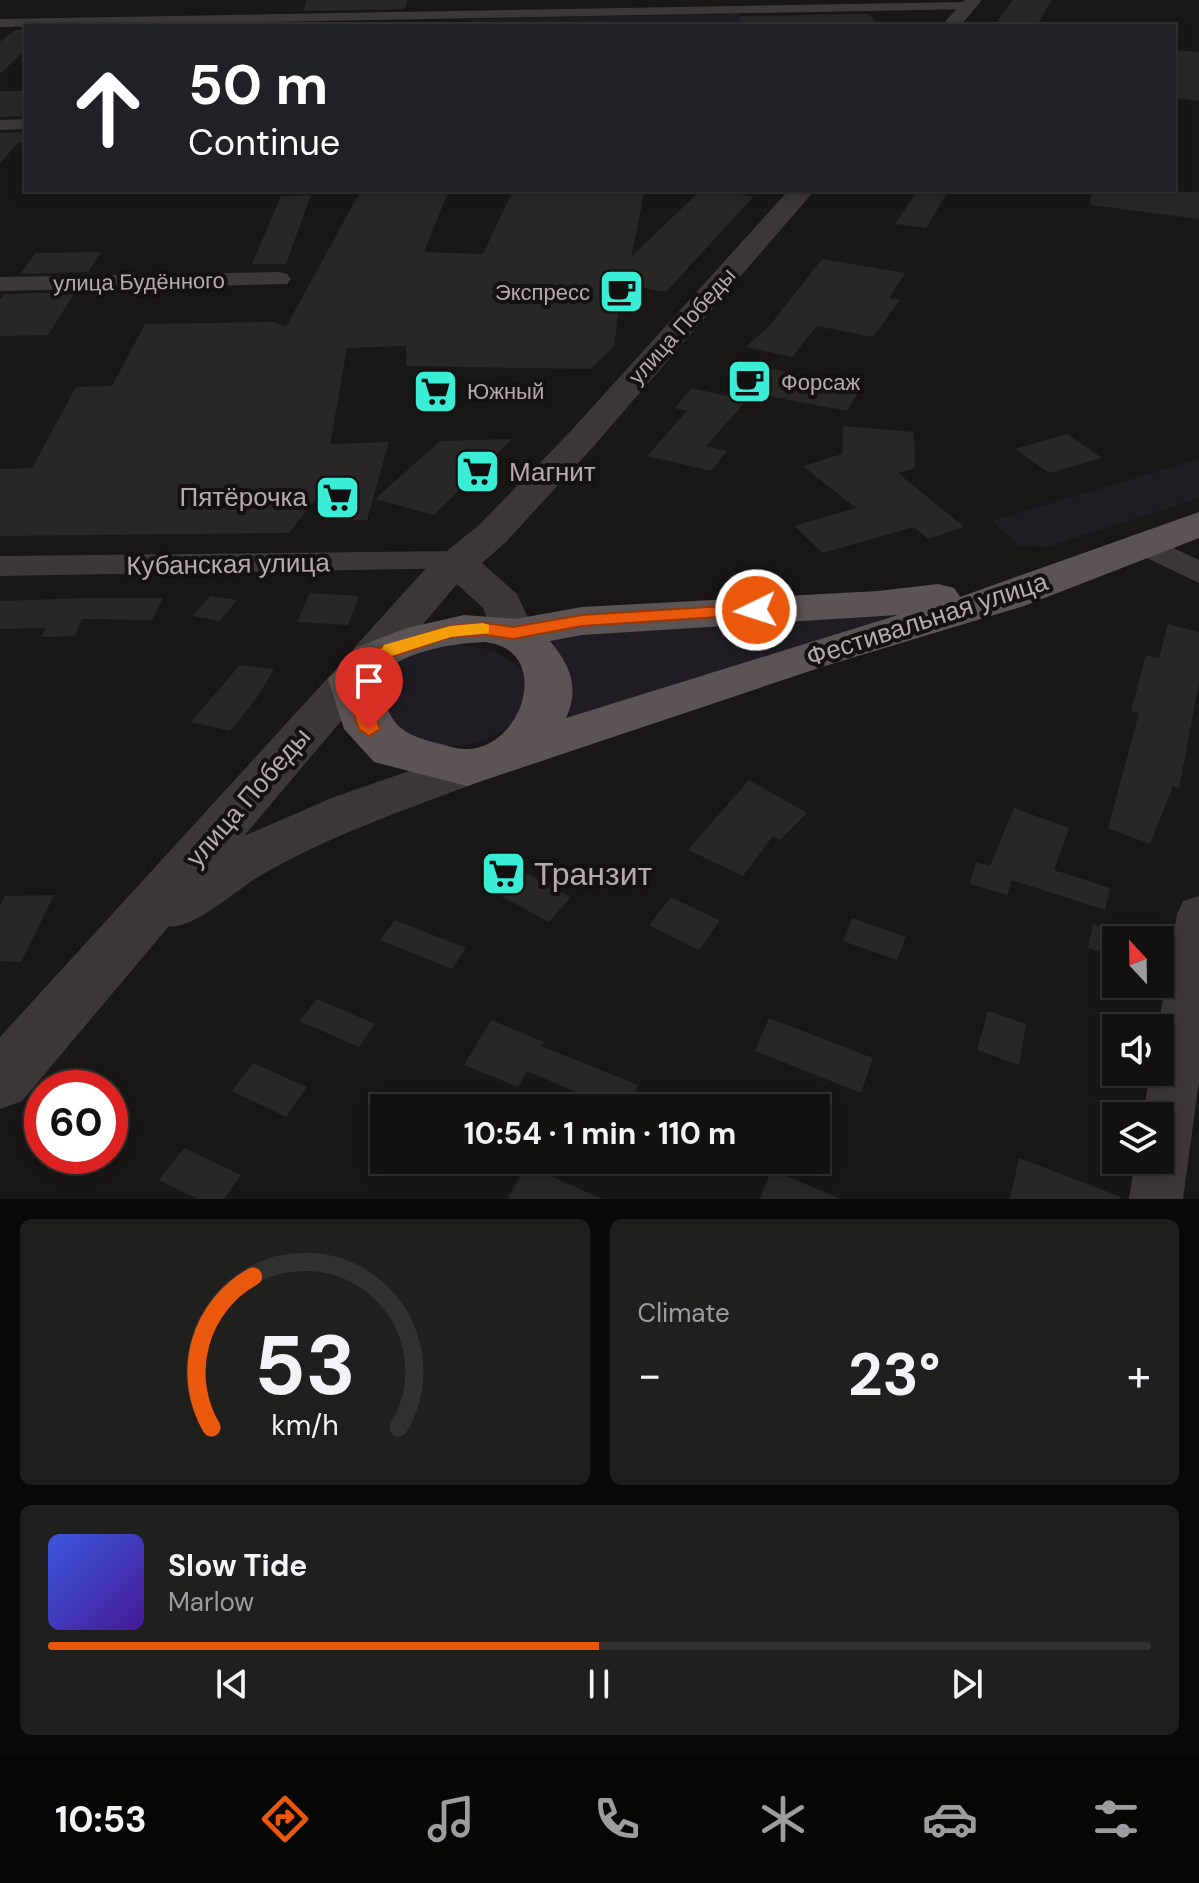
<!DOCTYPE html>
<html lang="en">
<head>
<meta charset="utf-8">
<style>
  body { margin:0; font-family:"DM Sans",sans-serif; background:#1f1f1e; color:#f1f3f6; height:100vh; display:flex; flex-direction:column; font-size:30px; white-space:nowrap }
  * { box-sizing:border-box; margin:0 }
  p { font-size:26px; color:#9c9d9f }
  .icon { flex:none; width:44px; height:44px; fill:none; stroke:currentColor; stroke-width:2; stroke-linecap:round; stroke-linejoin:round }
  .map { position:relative; height:1199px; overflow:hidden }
  .sheet { display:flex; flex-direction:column; gap:20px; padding:20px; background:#0a0909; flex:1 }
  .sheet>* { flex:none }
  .guide { position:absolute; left:24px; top:24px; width:1152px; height:168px; border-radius:0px; box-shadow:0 4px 12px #0003,0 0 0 2px #313130; background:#202124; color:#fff; overflow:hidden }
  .needle { width:52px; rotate:338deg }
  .fabs { position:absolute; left:1102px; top:926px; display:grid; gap:16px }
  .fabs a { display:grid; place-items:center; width:72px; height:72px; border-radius:0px; background:#121110; box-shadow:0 4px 12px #0003,0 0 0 2px #313130; font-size:40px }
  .speed { position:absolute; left:24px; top:1070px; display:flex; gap:16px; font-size:40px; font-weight:700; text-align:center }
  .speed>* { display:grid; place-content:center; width:104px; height:104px; border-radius:50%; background:#121110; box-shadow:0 4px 12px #0003,0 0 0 2px #313130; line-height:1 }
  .speed .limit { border:12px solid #d22; background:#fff; color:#111 }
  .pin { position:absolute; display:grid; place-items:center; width:68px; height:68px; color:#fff; margin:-82px -34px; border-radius:50% 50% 50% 0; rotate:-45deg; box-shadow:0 0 8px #0007 }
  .pin .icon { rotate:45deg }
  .me { position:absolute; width:88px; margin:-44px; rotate:266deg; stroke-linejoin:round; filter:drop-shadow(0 0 6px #0008) }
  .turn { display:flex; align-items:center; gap:28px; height:168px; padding:0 32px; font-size:36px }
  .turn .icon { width:104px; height:104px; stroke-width:2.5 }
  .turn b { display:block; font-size:56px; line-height:68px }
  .big { font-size:60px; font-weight:700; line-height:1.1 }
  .sheet .card { flex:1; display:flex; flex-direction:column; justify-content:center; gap:12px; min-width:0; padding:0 28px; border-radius:12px; background:#1f1f1e }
  .sheet .dial { align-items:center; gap:0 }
  .dial svg { height:208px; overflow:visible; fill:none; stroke:#313130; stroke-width:7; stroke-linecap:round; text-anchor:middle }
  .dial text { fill:#f1f3f6; stroke:none }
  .song { display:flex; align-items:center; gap:24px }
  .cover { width:96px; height:96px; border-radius:12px; background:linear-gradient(135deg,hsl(230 70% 55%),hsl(260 70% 35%)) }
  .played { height:8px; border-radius:4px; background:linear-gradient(90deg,#ea580c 50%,#313130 50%) }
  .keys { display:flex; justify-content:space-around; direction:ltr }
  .heat { display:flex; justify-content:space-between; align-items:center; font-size:44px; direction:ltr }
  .sheet .tiles { flex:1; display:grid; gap:20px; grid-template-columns:1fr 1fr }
  .card:last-child { grid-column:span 2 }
  .trip { position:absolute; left:370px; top:1094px; width:460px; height:80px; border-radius:0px; background:#121110; box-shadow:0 4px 12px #0003,0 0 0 2px #313130; font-weight:700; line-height:80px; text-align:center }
  .menu { display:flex; height:128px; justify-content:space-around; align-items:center; background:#070706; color:#9c9d9f }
  .menu .icon { width:56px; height:56px }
  .menu .selected { color:#ea580c }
  .menu b { font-size:36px; color:#f1f3f6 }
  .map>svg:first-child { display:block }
  .green { fill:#1f1d23 }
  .building { fill:#292726 }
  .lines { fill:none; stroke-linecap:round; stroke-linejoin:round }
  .minor { fill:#3d3838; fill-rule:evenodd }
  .tertiary { fill:#3d3838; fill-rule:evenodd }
  .primary { fill:#5c5454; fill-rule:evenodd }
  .route { fill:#ea580c; stroke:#983908; stroke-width:2 }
  .slow { fill:#f59e0b }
  .labels { text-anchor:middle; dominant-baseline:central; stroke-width:8; stroke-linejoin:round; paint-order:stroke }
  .far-street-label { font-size:22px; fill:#b8a9ab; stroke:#131211 }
  .far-poi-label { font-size:22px; fill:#b8a9ab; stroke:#131211; text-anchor:start }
  .poi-label { font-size:26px; fill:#b8a9ab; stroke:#131211; text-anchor:start }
  .street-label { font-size:26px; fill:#b8a9ab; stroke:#131211 }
  .near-poi-label { font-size:32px; fill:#b8a9ab; stroke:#131211; text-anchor:start }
</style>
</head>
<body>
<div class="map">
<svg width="1199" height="1199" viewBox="0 0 1199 1199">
  <rect width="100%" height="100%" fill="#181716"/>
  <!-- green -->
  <g class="green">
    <path d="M740,14V26H471V19Z"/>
    <path d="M1199,459V498L1047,547L1020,546L992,521Z"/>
    <path d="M896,615L570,721L568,683L550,634Z"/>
    <path d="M448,644C485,647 503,649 528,677L520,719C481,747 461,749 414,744L371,700C383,662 412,653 448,644Z"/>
  </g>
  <!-- building -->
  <g class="building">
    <path d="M307,0H407L405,9L303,11Z"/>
    <path d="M1013,0H1052L1036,26H994Z"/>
    <path d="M868,14L880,26H740V16Z"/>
    <path d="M15,30H26V49L0,74V42Z"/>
    <path d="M1174,50L1199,52V101L1174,98Z"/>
    <path d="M0,91H26V116L0,117Z"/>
    <path d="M26,132V142L18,143L0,163V133Z"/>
    <path d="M361,190H449L424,252L483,254L513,190H645L631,257L701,190L754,196L666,292L622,284L614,347L590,369L406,366V346L347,348L330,444L389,442L367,520L321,519L329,503L318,496L289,533L0,536V469L32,468L76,387L112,386L145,324L274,322L286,327Z"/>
    <path d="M918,190H949L926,228L895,224Z"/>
    <path d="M1091,190L1199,192V219L1090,205Z"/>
    <path d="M311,195L286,264H252L281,196Z"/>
    <path d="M101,252L88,272L20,274L36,253Z"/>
    <path d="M822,259L905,273L889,298L900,300L873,337L817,326L792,357L746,347L770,325Z"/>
    <path d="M75,292L48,335L0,336V300L5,294Z"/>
    <path d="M762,367L862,387L847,411L743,391Z"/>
    <path d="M691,388L747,400L706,446L727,451L711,471L647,456L687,411L675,408Z"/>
    <path d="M843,426L914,432L915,468L898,473L964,527L928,539L914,527L823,553L794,526L856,508L803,466L842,454Z"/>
    <path d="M1067,434L1102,458L1049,473L1015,449Z"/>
    <path d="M512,439L434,515L375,499L440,441Z"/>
    <path d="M310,593L359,596L348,625L297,622Z"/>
    <path d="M210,596L237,600L220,621L193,616Z"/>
    <path d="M92,598H163L152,620L82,619L75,636L41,637L46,628L0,629V601Z"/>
    <path d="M1168,624L1199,632V683L1179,788L1173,786L1150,844L1108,828L1139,713L1131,711L1146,655L1159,658Z"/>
    <path d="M240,665L274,669L256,699L230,731L191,722Z"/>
    <path d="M749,780L807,813L780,840L773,836L743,876L688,850Z"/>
    <path d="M1014,808L1069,828L1054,870L1110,888L1105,910L1011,880L1008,895L970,884L976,862L990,866Z"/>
    <path d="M511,865L571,897L549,922L488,889Z"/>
    <path d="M54,895L21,962L0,961V906L5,896Z"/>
    <path d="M671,897L720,921L699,950L649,925Z"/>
    <path d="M852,918L906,937L897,960L843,941Z"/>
    <path d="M395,920L466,948L452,969L380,940Z"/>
    <path d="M1093,924L1116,931V957L1088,948Z"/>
    <path d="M317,999L375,1024L359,1047L299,1021Z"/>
    <path d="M988,1011L1026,1024L1019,1065L977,1050Z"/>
    <path d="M769,1018L873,1058L861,1093L755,1051Z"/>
    <path d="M491,1020L544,1042L541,1046L638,1085L626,1108H613L527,1071L518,1087L464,1065Z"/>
    <path d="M253,1063L307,1087L286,1117L232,1091Z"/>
    <path d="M184,1148L241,1175L224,1199H198L159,1180Z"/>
    <path d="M1019,1158L1121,1197L1120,1199H1010Z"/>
    <path d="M526,1165L602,1199H508Z"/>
    <path d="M771,1170L839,1198V1199H760Z"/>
  </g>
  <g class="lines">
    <!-- minor -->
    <g class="minor">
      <path d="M967,2L972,3V9L0,27V19Z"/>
      <path d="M26,119V129L0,130V120Z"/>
      <path d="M279,272L287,274L291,279L287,284L0,291V277Z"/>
      <path d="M1141,533L1199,560V583L1130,550L1125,543L1130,536Z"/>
      <path d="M456,551L468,554L472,561L468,568L0,576V556Z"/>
      <path d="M1199,896V1081L1183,1199H1129L1135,1160H1160V1116H1143L1150,1072H1160L1158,1028L1177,914L1183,901Z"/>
    </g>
    <!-- tertiary -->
    <g class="tertiary">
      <path d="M965,0H982L960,26H941Z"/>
      <path d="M789,190H815L592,448L506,542L482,563L517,594L535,633L528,643L513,646L498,643L483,608L457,584L386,668L370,672L375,679L368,689L244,836L334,797L467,751L484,756L492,768L484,780C408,809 329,835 258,877C238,889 191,931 169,926L22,1101L0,1109V1037L336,669L352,664L348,658L354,648L428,566L478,526L568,434Z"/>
    </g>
    <!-- primary -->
    <path class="primary" d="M1199,512V538L1024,606L825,666L467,786L374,762L344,729L328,679L357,647L407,628L464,615L515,619L582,607L878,591L938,584L954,588L960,597ZM898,615L566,718C580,688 570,665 550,641L582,635ZM484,642C554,648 524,750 465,749C457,749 448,746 441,744C394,733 392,723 376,680C400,651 449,644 484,642Z"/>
  </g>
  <!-- route -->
  <path class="route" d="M756,604L766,610L763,614L582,626L513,639L485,635L450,637L377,662L362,679L380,729L369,736L359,729L342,679L363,653L450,626L485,623L513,627L582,615Z"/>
  <!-- slow -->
  <path class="slow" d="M483,623L489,625V633L451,637L391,656L381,650L384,645L450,626Z"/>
  <!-- icons -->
  <defs>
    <symbol id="cafe-square" viewBox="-11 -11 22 22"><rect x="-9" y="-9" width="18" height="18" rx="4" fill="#39eed5" stroke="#131211"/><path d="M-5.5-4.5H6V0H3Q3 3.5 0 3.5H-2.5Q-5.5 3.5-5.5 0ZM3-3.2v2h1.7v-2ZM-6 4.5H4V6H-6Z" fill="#111"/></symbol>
    <symbol id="supermarket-square" viewBox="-11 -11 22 22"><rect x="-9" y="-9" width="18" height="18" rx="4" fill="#39eed5" stroke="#131211"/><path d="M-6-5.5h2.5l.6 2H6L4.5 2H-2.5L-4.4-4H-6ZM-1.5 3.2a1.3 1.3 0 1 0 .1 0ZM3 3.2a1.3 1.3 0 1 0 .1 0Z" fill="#111"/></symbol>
  </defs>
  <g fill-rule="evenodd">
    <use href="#cafe-square" x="596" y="266" width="51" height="51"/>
    <use href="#cafe-square" x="724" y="356" width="51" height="51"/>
    <use href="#supermarket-square" x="410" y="366" width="51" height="51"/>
    <use href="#supermarket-square" x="452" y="446" width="51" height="51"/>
    <use href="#supermarket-square" x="312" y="472" width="51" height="51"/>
    <use href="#supermarket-square" x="478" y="848" width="51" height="51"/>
  </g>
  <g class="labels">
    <!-- far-street labels -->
    <g class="far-street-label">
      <text transform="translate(139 282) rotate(-1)">улица Будённого</text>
      <text transform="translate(682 326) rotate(-48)">улица Победы</text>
    </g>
    <!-- far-poi labels -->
    <g class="far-poi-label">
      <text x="590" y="292" text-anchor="end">Экспресс</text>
      <text x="781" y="382">Форсаж</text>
      <text x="467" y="391">Южный</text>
    </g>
    <!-- poi labels -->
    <g class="poi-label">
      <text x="509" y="472">Магнит</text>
      <text x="307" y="497" text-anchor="end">Пятёрочка</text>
    </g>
    <!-- street labels -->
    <g class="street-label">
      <text transform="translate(228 564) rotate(-1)">Кубанская улица</text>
      <text transform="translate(927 619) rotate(-18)">Фестивальная улица</text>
      <text transform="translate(248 797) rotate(-49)">улица Победы</text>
    </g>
    <!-- near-poi labels -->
    <g class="near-poi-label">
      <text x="534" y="874">Транзит</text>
    </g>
  </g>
</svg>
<div class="fabs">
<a><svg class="needle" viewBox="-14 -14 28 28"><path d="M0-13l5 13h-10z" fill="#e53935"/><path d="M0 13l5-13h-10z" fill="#9c9d9f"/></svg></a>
<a><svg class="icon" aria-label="sound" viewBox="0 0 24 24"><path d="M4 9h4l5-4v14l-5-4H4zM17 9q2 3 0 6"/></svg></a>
<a><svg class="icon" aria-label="layers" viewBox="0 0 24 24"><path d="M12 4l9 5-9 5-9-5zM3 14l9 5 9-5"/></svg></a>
</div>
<div class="speed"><div class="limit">60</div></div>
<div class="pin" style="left:369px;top:729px;background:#d93025"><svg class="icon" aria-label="arrive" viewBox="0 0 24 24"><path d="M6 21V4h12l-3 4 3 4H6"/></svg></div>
<svg class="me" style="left:756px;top:610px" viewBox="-20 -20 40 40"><circle r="17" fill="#ea580c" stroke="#fff" stroke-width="3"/><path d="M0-11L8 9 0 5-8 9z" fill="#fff"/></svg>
<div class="trip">10:54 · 1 min · 110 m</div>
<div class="guide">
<div class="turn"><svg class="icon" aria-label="ahead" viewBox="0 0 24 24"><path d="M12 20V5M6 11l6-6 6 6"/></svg><div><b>50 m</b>Continue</div></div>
</div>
</div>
<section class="sheet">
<div class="tiles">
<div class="card dial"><svg viewBox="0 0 100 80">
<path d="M14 69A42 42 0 1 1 86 69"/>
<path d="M14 69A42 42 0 0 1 30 11" stroke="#ea580c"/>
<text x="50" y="56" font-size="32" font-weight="700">53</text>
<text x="50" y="72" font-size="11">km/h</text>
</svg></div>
<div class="card"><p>Climate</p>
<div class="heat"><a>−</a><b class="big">23°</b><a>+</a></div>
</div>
<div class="card">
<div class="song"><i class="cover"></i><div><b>Slow Tide</b><p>Marlow</p></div></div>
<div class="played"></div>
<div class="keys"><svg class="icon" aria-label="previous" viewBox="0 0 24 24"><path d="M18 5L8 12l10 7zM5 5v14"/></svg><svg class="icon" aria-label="pause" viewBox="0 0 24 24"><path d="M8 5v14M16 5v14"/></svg><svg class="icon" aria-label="next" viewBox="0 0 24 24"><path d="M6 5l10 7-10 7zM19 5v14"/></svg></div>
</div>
</div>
</section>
<nav class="menu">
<b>10:53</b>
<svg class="icon selected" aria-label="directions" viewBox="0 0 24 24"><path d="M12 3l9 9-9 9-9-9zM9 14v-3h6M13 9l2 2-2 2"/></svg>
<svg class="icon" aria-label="music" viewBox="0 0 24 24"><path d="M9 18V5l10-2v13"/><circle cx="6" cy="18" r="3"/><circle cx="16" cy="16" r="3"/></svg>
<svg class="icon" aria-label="phone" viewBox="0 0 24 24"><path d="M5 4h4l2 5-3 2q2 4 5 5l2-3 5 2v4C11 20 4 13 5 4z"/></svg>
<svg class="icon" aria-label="climate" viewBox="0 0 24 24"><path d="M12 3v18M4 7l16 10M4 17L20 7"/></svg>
<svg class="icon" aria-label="car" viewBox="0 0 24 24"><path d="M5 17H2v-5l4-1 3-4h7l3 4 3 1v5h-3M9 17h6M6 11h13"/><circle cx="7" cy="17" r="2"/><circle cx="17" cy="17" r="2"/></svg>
<svg class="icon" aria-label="filters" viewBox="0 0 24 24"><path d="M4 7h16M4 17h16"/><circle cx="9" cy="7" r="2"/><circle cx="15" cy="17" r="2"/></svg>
</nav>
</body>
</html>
